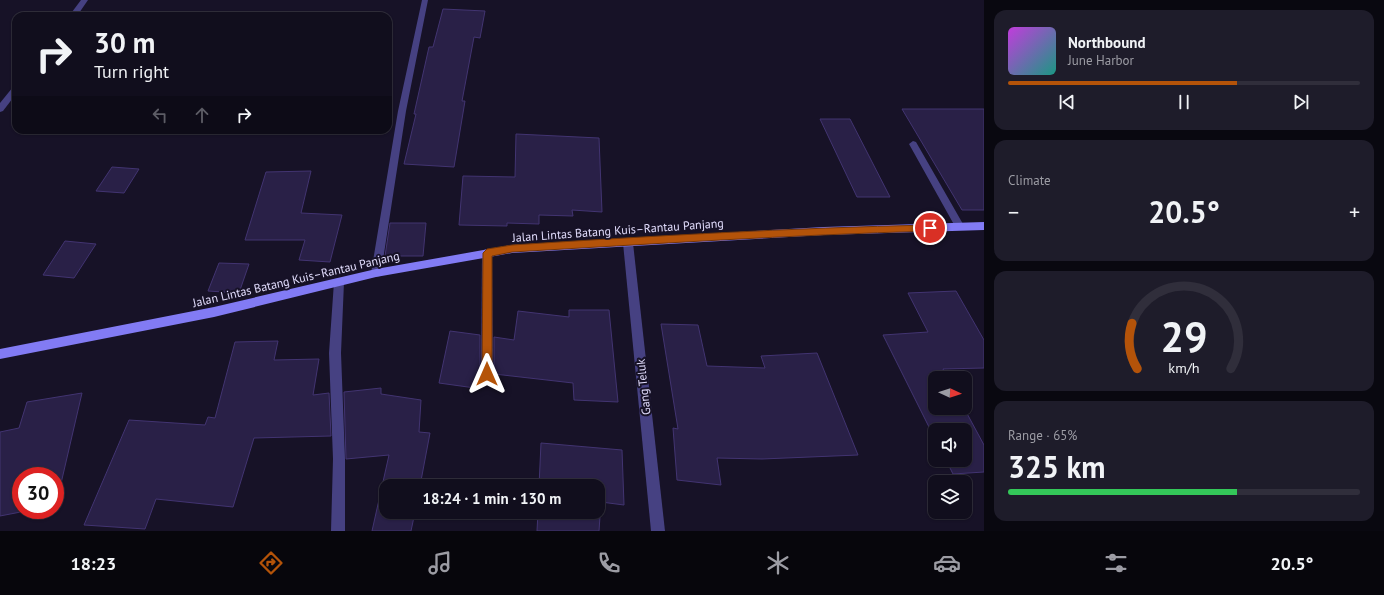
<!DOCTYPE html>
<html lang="en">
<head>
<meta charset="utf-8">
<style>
  body { margin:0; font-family:"PT Sans",sans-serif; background:#1e1c2a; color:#f1f3f6; height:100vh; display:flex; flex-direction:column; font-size:15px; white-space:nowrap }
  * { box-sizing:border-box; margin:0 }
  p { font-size:13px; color:#9c9ca4 }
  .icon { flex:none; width:22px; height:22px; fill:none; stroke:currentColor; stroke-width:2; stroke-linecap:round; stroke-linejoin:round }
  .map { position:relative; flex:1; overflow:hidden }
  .side { display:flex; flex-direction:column; gap:10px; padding:10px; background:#090810; width:400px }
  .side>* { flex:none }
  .guide { position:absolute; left:12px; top:12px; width:380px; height:122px; border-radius:12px; box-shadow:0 1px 3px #0004,0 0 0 1px #302e3b; background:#110e1d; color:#f1f3f6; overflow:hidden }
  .needle { width:26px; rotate:93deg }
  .tools { position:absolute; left:928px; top:371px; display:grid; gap:8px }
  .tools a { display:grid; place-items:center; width:44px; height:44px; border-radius:8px; background:#110e1d; box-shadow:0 1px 3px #0004,0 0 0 1px #302e3b; font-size:20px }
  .speed { position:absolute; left:12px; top:467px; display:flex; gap:8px; font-size:20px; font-weight:700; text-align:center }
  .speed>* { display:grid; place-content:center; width:52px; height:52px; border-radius:50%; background:#110e1d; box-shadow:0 1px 3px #0004,0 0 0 1px #302e3b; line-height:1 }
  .speed .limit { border:6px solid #d22; background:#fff; color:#111 }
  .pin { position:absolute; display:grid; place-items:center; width:34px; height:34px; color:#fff; margin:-17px; border:2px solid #fff; border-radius:50%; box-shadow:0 1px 4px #0007 }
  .me { position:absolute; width:44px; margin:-22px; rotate:0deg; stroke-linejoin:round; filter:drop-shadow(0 0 3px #0008) }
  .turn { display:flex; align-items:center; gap:14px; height:84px; padding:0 16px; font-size:18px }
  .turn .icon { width:52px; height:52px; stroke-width:2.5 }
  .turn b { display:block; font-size:28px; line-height:34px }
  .lanes { display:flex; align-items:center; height:38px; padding:0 16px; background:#0003; justify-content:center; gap:20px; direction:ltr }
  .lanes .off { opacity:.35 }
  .big { font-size:30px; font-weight:700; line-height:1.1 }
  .side .card { flex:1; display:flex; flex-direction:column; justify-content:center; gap:6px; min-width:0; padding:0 14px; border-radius:12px; background:#1e1c2a }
  .side .dial { align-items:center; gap:0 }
  .dial svg { height:104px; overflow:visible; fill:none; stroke:#302e3b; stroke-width:7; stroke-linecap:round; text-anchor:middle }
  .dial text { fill:#f1f3f6; stroke:none }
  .song { display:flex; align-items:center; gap:12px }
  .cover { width:48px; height:48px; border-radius:6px; background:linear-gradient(135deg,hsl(290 70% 55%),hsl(170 70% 35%)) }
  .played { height:4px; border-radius:2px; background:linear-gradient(90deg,#b45309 65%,#302e3b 65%) }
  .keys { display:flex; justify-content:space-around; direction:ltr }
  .heat { display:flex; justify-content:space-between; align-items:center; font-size:22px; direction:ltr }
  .charge { height:6px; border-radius:3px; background:linear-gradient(90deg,#34c759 65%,#302e3b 0) }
  .trip { position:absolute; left:379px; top:479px; width:226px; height:40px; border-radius:12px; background:#110e1d; box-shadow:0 1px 3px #0004,0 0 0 1px #302e3b; font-weight:700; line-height:40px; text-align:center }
  .tabs { display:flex; height:64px; justify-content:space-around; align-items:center; background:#07060c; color:#9c9ca4 }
  .tabs .icon { width:28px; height:28px }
  .tabs .selected { color:#b45309 }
  .tabs b { font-size:18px; color:#f1f3f6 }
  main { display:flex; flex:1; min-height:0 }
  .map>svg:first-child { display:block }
  .building { fill:#292047; stroke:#423471 }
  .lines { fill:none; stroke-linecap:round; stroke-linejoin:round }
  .service { fill:#464182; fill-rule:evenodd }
  .minor { fill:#464182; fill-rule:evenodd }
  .secondary { fill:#827bf4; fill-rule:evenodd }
  .route { fill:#b45309; stroke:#753606 }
  .labels { text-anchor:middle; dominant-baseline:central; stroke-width:4; stroke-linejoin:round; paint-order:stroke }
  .street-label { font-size:12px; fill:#e1dcfc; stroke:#171227 }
</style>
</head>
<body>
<main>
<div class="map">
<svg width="984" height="531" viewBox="0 0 984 531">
  <rect width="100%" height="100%" fill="#171227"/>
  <!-- building -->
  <g class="building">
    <path d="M443,9L485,11L480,38L474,37L462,101H465L454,167L404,164L416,114H414L429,47H433Z"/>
    <path d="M902,109H984V210H962Z"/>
    <path d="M820,119H850L890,197H857Z"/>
    <path d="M516,134L599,138L602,212L572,210L573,216L539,215V224L507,223V226L459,225L463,176L515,177Z"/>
    <path d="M112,167L139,169L124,193L96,191Z"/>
    <path d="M311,171L301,213L342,215L330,262L299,260L305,240H245L266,172Z"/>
    <path d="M390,223H426L423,256H385Z"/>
    <path d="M65,241L96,244L74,278L43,275Z"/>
    <path d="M219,263L249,264L239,293L208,291Z"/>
    <path d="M956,291L984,340V368L943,369L947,378H935V408H964L984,445V472L953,474L946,460H965V430H935V439L883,335L928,332L908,293Z"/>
    <path d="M569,310H609L618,402L574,400L573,383L494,374V337L514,340L518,311L569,317Z"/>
    <path d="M661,324L698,325L707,366L765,368L761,356L817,353L858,455L762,459L717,458L721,485L677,480L673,428L678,429Z"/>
    <path d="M450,331L480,335V372H478L475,388L439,383Z"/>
    <path d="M278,341L274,360L319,359L313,395L329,393L331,436L254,438L233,507L156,499L145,529L84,525L129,420L205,425L208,417L215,418L235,342Z"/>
    <path d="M381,388V394L421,400L419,432L430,433L420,486H386V512H415L411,531H372L389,455L346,459L344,392Z"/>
    <path d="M82,393L56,505L55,476H21V510H31L0,516V432L19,428L27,402Z"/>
    <path d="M541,443L622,450L624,505L601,502L599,531H537L538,512H598V486H539Z"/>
  </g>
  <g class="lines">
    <!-- service -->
    <path class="service" d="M913,141L916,142L963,224L965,227L963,230H957L909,144Z"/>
    <!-- minor -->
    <g class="minor">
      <path d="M81,0H88L77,16H69Z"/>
      <path d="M422,0H428L406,111L381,273L380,276L376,277L372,276L371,273L398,111Z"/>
      <path d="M16,86V94L3,111L0,112V103L13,87Z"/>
      <path d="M628,239L631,240L633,243L665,531H651L623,243L625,240Z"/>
      <path d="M487,249L490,250L492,253L493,374L491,378L487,379L483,378L481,374L482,253L484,250Z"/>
      <path d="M339,278L343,279L344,282L341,353L345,459V531H331L333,459L329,353L334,282L335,279Z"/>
    </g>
    <!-- secondary -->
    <path class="secondary" d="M984,222V230L824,235L512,253L376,277L214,317L0,359V349L214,307L376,269L512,245L824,227Z"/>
  </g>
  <!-- route -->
  <path class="route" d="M930,225L934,228L930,231C790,235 651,244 512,252L492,256V374L491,377L487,378L484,377L482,374L483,253L487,249L512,245C651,236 790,228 930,225Z"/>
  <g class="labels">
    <!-- street labels -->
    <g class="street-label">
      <text transform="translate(618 230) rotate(-4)">Jalan Lintas Batang Kuis–Rantau Panjang</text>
      <text transform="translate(296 279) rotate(-13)">Jalan Lintas Batang Kuis–Rantau Panjang</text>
      <text transform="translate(643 387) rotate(-96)">Gang Teluk</text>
    </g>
  </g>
</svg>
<div class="tools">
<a><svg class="needle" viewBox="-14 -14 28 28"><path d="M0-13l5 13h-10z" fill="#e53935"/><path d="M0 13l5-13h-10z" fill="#9c9ca4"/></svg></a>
<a><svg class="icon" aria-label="sound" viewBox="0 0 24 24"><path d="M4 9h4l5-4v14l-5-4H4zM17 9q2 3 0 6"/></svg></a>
<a><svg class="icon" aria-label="layers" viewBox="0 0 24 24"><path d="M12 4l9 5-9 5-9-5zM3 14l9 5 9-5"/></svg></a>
</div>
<div class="speed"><div class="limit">30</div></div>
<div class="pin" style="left:930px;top:228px;background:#d93025"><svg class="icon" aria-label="arrive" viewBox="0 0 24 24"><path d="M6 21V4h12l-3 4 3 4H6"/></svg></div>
<svg class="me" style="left:487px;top:374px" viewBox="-20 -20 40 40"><path d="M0-17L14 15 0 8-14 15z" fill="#b45309" stroke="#fff" stroke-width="4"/></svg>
<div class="trip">18:24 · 1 min · 130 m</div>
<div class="guide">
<div class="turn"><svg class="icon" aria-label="right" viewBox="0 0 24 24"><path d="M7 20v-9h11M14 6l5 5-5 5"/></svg><div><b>30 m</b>Turn right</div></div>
<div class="lanes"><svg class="icon off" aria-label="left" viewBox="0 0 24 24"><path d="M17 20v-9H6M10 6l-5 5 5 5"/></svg><svg class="icon off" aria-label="ahead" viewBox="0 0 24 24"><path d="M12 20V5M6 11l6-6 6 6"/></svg><svg class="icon" aria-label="right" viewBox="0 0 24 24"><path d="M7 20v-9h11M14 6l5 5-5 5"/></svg></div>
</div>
</div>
<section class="side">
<div class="card">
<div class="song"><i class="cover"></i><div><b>Northbound</b><p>June Harbor</p></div></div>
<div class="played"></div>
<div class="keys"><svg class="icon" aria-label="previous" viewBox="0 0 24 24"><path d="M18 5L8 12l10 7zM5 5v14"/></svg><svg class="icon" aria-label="pause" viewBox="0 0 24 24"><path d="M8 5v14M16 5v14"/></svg><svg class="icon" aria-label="next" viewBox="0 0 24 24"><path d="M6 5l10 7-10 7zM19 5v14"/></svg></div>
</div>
<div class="card"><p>Climate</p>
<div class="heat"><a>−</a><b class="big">20.5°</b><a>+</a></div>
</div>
<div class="card dial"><svg viewBox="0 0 100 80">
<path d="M14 69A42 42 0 1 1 86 69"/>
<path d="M14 69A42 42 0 0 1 10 34" stroke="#b45309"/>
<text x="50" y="56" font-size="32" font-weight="700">29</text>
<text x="50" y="72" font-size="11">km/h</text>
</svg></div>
<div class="card"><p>Range · 65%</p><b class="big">325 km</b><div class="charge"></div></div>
</section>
</main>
<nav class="tabs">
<b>18:23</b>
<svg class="icon selected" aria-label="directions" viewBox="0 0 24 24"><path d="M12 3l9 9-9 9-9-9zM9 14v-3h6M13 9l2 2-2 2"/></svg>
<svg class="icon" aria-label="music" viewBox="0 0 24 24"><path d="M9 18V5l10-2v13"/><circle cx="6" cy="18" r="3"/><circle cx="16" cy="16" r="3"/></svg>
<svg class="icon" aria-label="phone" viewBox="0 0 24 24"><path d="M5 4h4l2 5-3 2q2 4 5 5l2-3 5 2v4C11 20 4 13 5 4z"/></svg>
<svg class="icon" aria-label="climate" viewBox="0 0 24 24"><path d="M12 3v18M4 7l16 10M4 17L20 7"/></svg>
<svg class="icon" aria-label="car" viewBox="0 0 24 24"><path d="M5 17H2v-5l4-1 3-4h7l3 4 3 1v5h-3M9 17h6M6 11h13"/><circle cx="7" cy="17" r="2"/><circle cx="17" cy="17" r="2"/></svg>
<svg class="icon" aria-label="filters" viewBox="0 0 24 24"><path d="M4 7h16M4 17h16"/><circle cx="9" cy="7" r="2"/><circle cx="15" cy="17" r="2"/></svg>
<b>20.5°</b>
</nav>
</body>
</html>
